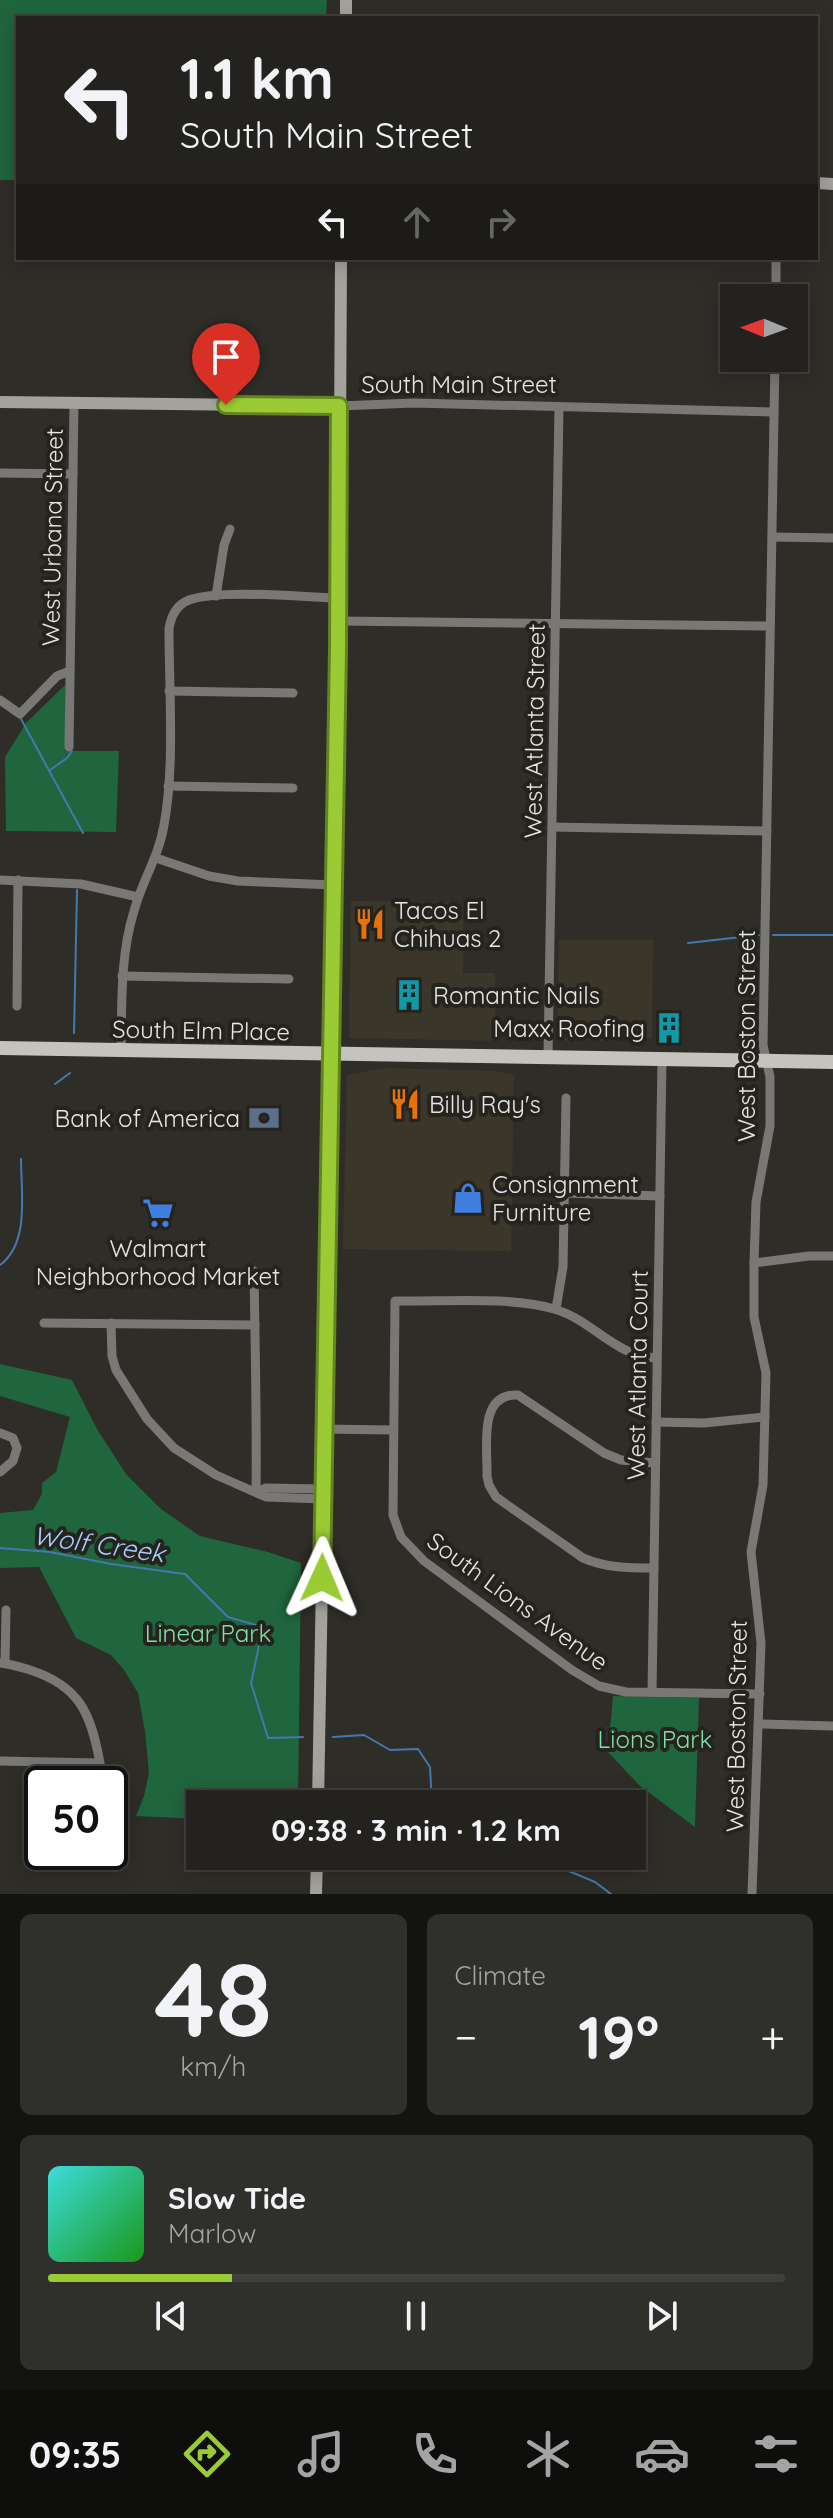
<!DOCTYPE html>
<html lang="en">
<head>
<meta charset="utf-8">
<style>
  body { margin:0; font-family:Quicksand,sans-serif; background:#2f2f2b; color:#f1f3f6; height:100vh; display:flex; flex-direction:column; font-size:30px; white-space:nowrap }
  * { box-sizing:border-box; margin:0 }
  p { font-size:26px; color:#a3a4a4 }
  .icon { flex:none; width:44px; height:44px; fill:none; stroke:currentColor; stroke-width:2; stroke-linecap:round; stroke-linejoin:round }
  .map { position:relative; height:1894px; overflow:hidden }
  .sheet { display:flex; flex-direction:column; gap:20px; padding:20px; background:#131310; flex:1 }
  .sheet>* { flex:none }
  .guide { position:absolute; left:16px; top:16px; width:802px; height:244px; border-radius:0px; box-shadow:0 4px 20px #0003,0 0 0 2px #403f3c; background:#23221e; color:#f1f3f6; overflow:hidden }
  .needle { width:52px; rotate:271deg }
  .controls { position:absolute; left:720px; top:284px; display:grid; gap:16px }
  .controls a { display:grid; place-items:center; width:88px; height:88px; border-radius:0px; background:#23221e; box-shadow:0 4px 20px #0003,0 0 0 2px #403f3c; font-size:40px }
  .speed { position:absolute; left:24px; top:1766px; display:flex; gap:16px; font-size:40px; font-weight:700; text-align:center }
  .speed>* { display:grid; place-content:center; width:104px; height:104px; border-radius:50%; background:#23221e; box-shadow:0 4px 20px #0003,0 0 0 2px #403f3c; line-height:1 }
  .speed .limit { border:4px solid #111; border-radius:12px; background:#fff; color:#111 }
  .pin { position:absolute; display:grid; place-items:center; width:68px; height:68px; color:#fff; margin:-82px -34px; border-radius:50% 50% 50% 0; rotate:-45deg; box-shadow:0 0 8px #0007 }
  .pin .icon { rotate:45deg }
  .me { position:absolute; width:88px; margin:-44px; rotate:1deg; stroke-linejoin:round; filter:drop-shadow(0 0 6px #0008) }
  .turn { display:flex; align-items:center; gap:28px; height:168px; padding:0 32px; font-size:36px }
  .turn .icon { width:104px; height:104px; stroke-width:2.5 }
  .turn b { display:block; font-size:56px; line-height:68px }
  .lanes { display:flex; align-items:center; height:76px; padding:0 32px; background:#0003; justify-content:center; gap:40px; direction:ltr }
  .lanes .off { opacity:.35 }
  .big { font-size:60px; font-weight:800; line-height:1.1 }
  .sheet .widget { flex:1; display:flex; flex-direction:column; justify-content:center; gap:12px; min-width:0; padding:0 28px; border-radius:12px; background:#2f2f2b }
  .sheet .dial { align-items:center; gap:0 }
  .dial b { font-size:104px; line-height:1 }
  .song { display:flex; align-items:center; gap:24px }
  .cover { width:96px; height:96px; border-radius:12px; background:linear-gradient(135deg,hsl(180 70% 55%),hsl(120 70% 35%)) }
  .played { height:8px; border-radius:4px; background:linear-gradient(90deg,#9acb34 25%,#403f3c 25%) }
  .keys { display:flex; justify-content:space-around; direction:ltr }
  .heat { display:flex; justify-content:space-between; align-items:center; font-size:44px; direction:ltr }
  .sheet .tiles { flex:1; display:grid; gap:20px; grid-template-columns:1fr 1fr }
  .widget:last-child { grid-column:span 2 }
  .trip { position:absolute; left:186px; top:1790px; width:460px; height:80px; border-radius:0px; background:#23221e; box-shadow:0 4px 20px #0003,0 0 0 2px #403f3c; font-weight:800; line-height:80px; text-align:center }
  .tab-bar { display:flex; height:128px; justify-content:space-around; align-items:center; background:#0e0e0c; color:#a3a4a4 }
  .tab-bar .icon { width:56px; height:56px }
  .tab-bar .selected { color:#9acb34 }
  .tab-bar b { font-size:36px; color:#f1f3f6 }
  .map>svg:first-child { display:block }
  .built { fill:#3a362a }
  .green { fill:#1f653d }
  .lines { fill:none; stroke-linecap:round; stroke-linejoin:round }
  .stream { stroke:#4578ae; stroke-width:2 }
  .street { stroke:#797875; stroke-width:9 }
  .secondary { stroke:#a3a29d; stroke-width:12 }
  .primary { stroke:#c5c3bd; stroke-width:14 }
  .route-casing { stroke:#648422; stroke-width:20 }
  .route { stroke:#9acb34; stroke-width:14 }
  .labels { text-anchor:middle; dominant-baseline:central; stroke-width:8; stroke-linejoin:round; paint-order:stroke }
  .street-label { font-size:24px; fill:#e6e5e1; stroke:#25231e }
  .poi-label { font-size:24px; fill:#e6e5e1; stroke:#25231e; text-anchor:start }
  .park-label { font-size:24px; fill:#7ee1a2; stroke:#25231e }
  .water-label { font-size:26px; font-style:italic; fill:#a6cffd; stroke:#25231e }
</style>
</head>
<body>
<div class="map">
<svg width="833" height="1894" viewBox="0 0 833 1894">
  <rect width="100%" height="100%" fill="#2f2d28"/>
  <!-- built -->
  <g class="built">
    <path d="M351,901L453,902L463,919V973H495V1041L349,1038Z"/>
    <path d="M559,940H653L652,1038L627,1037L618,1041L557,1040Z"/>
    <path d="M386,1068L495,1071L514,1075L511,1251L343,1249L347,1075Z"/>
  </g>
  <!-- green -->
  <g class="green">
    <path d="M0,0H327L326,18H18V180H0Z"/>
    <path d="M65,685V751H119L116,832L6,831L5,757L26,723Z"/>
    <path d="M0,1364L72,1380L97,1429L126,1474L161,1509L200,1536L268,1552L301,1563L298,1804H200V1819L136,1816L144,1796L149,1773L145,1731L138,1693L124,1670L111,1655L76,1638L39,1567L0,1568V1513L33,1510L42,1494V1483L56,1472L70,1417L0,1396Z"/>
    <path d="M613,1696L699,1698L695,1827L640,1786L608,1752Z"/>
  </g>
  <g class="lines">
    <!-- stream -->
    <g class="stream">
      <path d="M21,719L83,833"/>
      <path d="M50,770L67,758L72,751"/>
      <path d="M773,935H833"/>
      <path d="M688,943L759,935"/>
      <path d="M74,1033L77,890"/>
      <path d="M55,1084L70,1073"/>
      <path d="M0,1265C30,1243 21,1192 21,1159"/>
      <path d="M0,1548L50,1552L111,1564L185,1574L228,1617L263,1627L251,1683L268,1738L303,1737"/>
      <path d="M333,1737L364,1735L390,1750L418,1749L430,1767L432,1804"/>
      <path d="M533,1856L595,1882L611,1894"/>
    </g>
    <!-- street -->
    <g class="street">
      <path d="M776,298V258"/>
      <path d="M339,406L414,403L774,412"/>
      <path d="M0,473L73,474"/>
      <path d="M772,537L833,538"/>
      <path d="M216,596L224,545L230,529"/>
      <path d="M339,621L770,626"/>
      <path d="M169,691L293,693"/>
      <path d="M0,700L20,714L57,676L70,671"/>
      <path d="M69,747L74,404"/>
      <path d="M168,786L293,788"/>
      <path d="M552,827L767,831"/>
      <path d="M156,858L209,876L238,881L334,885"/>
      <path d="M0,880L81,884L138,897"/>
      <path d="M122,976L289,979"/>
      <path d="M17,1006L18,880"/>
      <path d="M121,1050C122,1003 120,956 134,911C142,881 159,856 164,825C175,766 169,690 169,629C171,616 176,605 189,600C219,589 303,597 339,598"/>
      <path d="M548,1056L559,407"/>
      <path d="M564,1193L660,1196"/>
      <path d="M754,1263L809,1256H833"/>
      <path d="M254,1271C255,1345 257,1418 256,1492"/>
      <path d="M556,1309L563,1267L566,1098"/>
      <path d="M44,1323L255,1325"/>
      <path d="M111,1323L112,1356L116,1370L147,1419L174,1448L216,1475L266,1497L323,1499"/>
      <path d="M657,1358C615,1357 593,1320 554,1309C512,1296 440,1302 395,1301L393,1515L401,1537L424,1561L572,1670L599,1686L626,1692L760,1694"/>
      <path d="M656,1422L704,1423L765,1417"/>
      <path d="M324,1429L393,1430"/>
      <path d="M0,1433L13,1438L17,1448L13,1461L0,1472"/>
      <path d="M256,1492L266,1488L323,1489"/>
      <path d="M654,1568C629,1568 606,1568 583,1558L496,1497L489,1485L487,1476C488,1449 477,1393 518,1395L604,1453L621,1460L655,1463"/>
      <path d="M0,1663C11,1664 20,1667 30,1670C80,1686 91,1714 100,1763L0,1761"/>
      <path d="M5,1663L6,1610"/>
      <path d="M652,1692L662,1059"/>
      <path d="M760,1724L833,1726"/>
      <path d="M752,1894L761,1643L751,1552L763,1485L766,1373L754,1317V1263L756,1202L770,1126V1077L763,1045L775,358"/>
    </g>
    <!-- secondary -->
    <g class="secondary">
      <path d="M346,18V0"/>
      <path d="M816,183L833,184"/>
      <path d="M0,402L339,406"/>
      <path d="M318,1804L339,621L341,258"/>
      <path d="M316,1894L317,1856"/>
    </g>
    <!-- primary -->
    <path class="primary" d="M0,1048L833,1062"/>
  </g>
  <g class="lines">
    <defs>
      <path id="route" d="M226,405L339,406L338,650L322,1578"/>
    </defs>
    <!-- route casing -->
    <use href="#route" class="route-casing"/>
    <!-- route -->
    <use href="#route" class="route"/>
  </g>
  <!-- icons -->
  <defs>
    <symbol id="restaurant-bare" viewBox="-9 -9 18 18"><path d="M-5-6h1v4h1v-4h1v4h1v-4h1v5L-1.5 .5V6h-2V.5L-5-1ZM5-6V6H3V1.5H1.5Q1.5-4 5-6Z" fill="#e8710a" stroke="#25231e" stroke-width="2.5" paint-order="stroke"/></symbol>
    <symbol id="building-bare" viewBox="-9 -9 18 18"><path d="M-4-6H4V6H1V3H-1V6H-4ZM-2.5-4.3h1.7v1.8h-1.7ZM.8-4.3h1.7v1.8H.8ZM-2.5-1h1.7V.8h-1.7ZM.8-1h1.7V.8H.8Z" fill="#0f9aa8" stroke="#25231e" stroke-width="2.5" paint-order="stroke"/></symbol>
    <symbol id="bank-bare" viewBox="-9 -9 18 18"><path d="M-6-4H6V4H-6ZM0-2.3a2.3 2.3 0 1 0 0 4.6a2.3 2.3 0 1 0 0-4.6Z" fill="#5c6f8a" stroke="#25231e" stroke-width="2.5" paint-order="stroke"/></symbol>
    <symbol id="shop-bare" viewBox="-9 -9 18 18"><path d="M-5-2.5h2.3a2.7 3.5 0 0 1 5.4 0H5L5.5 6h-11ZM-1.5-2.5h3a1.5 2.3 0 0 0-3 0Z" fill="#3f7fe0" stroke="#25231e" stroke-width="2.5" paint-order="stroke"/></symbol>
    <symbol id="supermarket-bare" viewBox="-9 -9 18 18"><path d="M-6-5.5h2.5l.6 2H6L4.5 2H-2.5L-4.4-4H-6ZM-1.5 3.2a1.3 1.3 0 1 0 .1 0ZM3 3.2a1.3 1.3 0 1 0 .1 0Z" fill="#3f7fe0" stroke="#25231e" stroke-width="2.5" paint-order="stroke"/></symbol>
  </defs>
  <g fill-rule="evenodd">
    <use href="#restaurant-bare" x="348" y="902" width="44" height="44"/>
    <use href="#building-bare" x="387" y="973" width="44" height="44"/>
    <use href="#building-bare" x="647" y="1006" width="44" height="44"/>
    <use href="#restaurant-bare" x="383" y="1082" width="44" height="44"/>
    <use href="#bank-bare" x="242" y="1096" width="44" height="44"/>
    <use href="#shop-bare" x="446" y="1176" width="44" height="44"/>
    <use href="#supermarket-bare" x="136" y="1191" width="44" height="44"/>
  </g>
  <g class="labels">
    <!-- street labels -->
    <g class="street-label">
      <text x="459" y="384">South Main Street</text>
      <text transform="translate(52 537) rotate(-89)">West Urbana Street</text>
      <text transform="translate(534 731) rotate(-89)">West Atlanta Street</text>
      <text transform="translate(201 1030) rotate(1)">South Elm Place</text>
      <text transform="translate(746 1036) rotate(-90)">West Boston Street</text>
      <text transform="translate(637 1375) rotate(-89)">West Atlanta Court</text>
      <text transform="translate(518 1601) rotate(36)">South Lions Avenue</text>
      <text transform="translate(736 1726) rotate(-89)">West Boston Street</text>
    </g>
    <!-- poi labels -->
    <g class="poi-label">
      <text x="394" y="910">Tacos El<tspan x="394" dy="28">Chihuas 2</tspan></text>
      <text x="433" y="995">Romantic Nails</text>
      <text x="645" y="1028" text-anchor="end">Maxx Roofing</text>
      <text x="429" y="1104">Billy Ray's</text>
      <text x="240" y="1118" text-anchor="end">Bank of America</text>
      <text x="492" y="1184">Consignment<tspan x="492" dy="28">Furniture</tspan></text>
      <text x="158" y="1248" text-anchor="middle">Walmart<tspan x="158" dy="28">Neighborhood Market</tspan></text>
    </g>
    <!-- park labels -->
    <g class="park-label">
      <text x="208" y="1633">Linear Park</text>
      <text x="655" y="1739">Lions Park</text>
    </g>
    <!-- water labels -->
    <g class="water-label">
      <text transform="translate(99 1544) rotate(8)">Wolf Creek</text>
    </g>
  </g>
</svg>
<div class="controls">
<a><svg class="needle" viewBox="-14 -14 28 28"><path d="M0-13l5 13h-10z" fill="#e53935"/><path d="M0 13l5-13h-10z" fill="#a3a4a4"/></svg></a>
</div>
<div class="speed"><div class="limit">50</div></div>
<div class="pin" style="left:226px;top:405px;background:#d93025"><svg class="icon" aria-label="arrive" viewBox="0 0 24 24"><path d="M6 21V4h12l-3 4 3 4H6"/></svg></div>
<svg class="me" style="left:322px;top:1578px" viewBox="-20 -20 40 40"><path d="M0-17L14 15 0 8-14 15z" fill="#9acb34" stroke="#fff" stroke-width="4"/></svg>
<div class="trip">09:38 · 3 min · 1.2 km</div>
<div class="guide">
<div class="turn"><svg class="icon" aria-label="left" viewBox="0 0 24 24"><path d="M17 20v-9H6M10 6l-5 5 5 5"/></svg><div><b>1.1 km</b>South Main Street</div></div>
<div class="lanes"><svg class="icon" aria-label="left" viewBox="0 0 24 24"><path d="M17 20v-9H6M10 6l-5 5 5 5"/></svg><svg class="icon off" aria-label="ahead" viewBox="0 0 24 24"><path d="M12 20V5M6 11l6-6 6 6"/></svg><svg class="icon off" aria-label="right" viewBox="0 0 24 24"><path d="M7 20v-9h11M14 6l5 5-5 5"/></svg></div>
</div>
</div>
<section class="sheet">
<div class="tiles">
<div class="widget dial"><b>48</b><p>km/h</p></div>
<div class="widget"><p>Climate</p>
<div class="heat"><a>−</a><b class="big">19°</b><a>+</a></div>
</div>
<div class="widget">
<div class="song"><i class="cover"></i><div><b>Slow Tide</b><p>Marlow</p></div></div>
<div class="played"></div>
<div class="keys"><svg class="icon" aria-label="previous" viewBox="0 0 24 24"><path d="M18 5L8 12l10 7zM5 5v14"/></svg><svg class="icon" aria-label="pause" viewBox="0 0 24 24"><path d="M8 5v14M16 5v14"/></svg><svg class="icon" aria-label="next" viewBox="0 0 24 24"><path d="M6 5l10 7-10 7zM19 5v14"/></svg></div>
</div>
</div>
</section>
<nav class="tab-bar">
<b>09:35</b>
<svg class="icon selected" aria-label="directions" viewBox="0 0 24 24"><path d="M12 3l9 9-9 9-9-9zM9 14v-3h6M13 9l2 2-2 2"/></svg>
<svg class="icon" aria-label="music" viewBox="0 0 24 24"><path d="M9 18V5l10-2v13"/><circle cx="6" cy="18" r="3"/><circle cx="16" cy="16" r="3"/></svg>
<svg class="icon" aria-label="phone" viewBox="0 0 24 24"><path d="M5 4h4l2 5-3 2q2 4 5 5l2-3 5 2v4C11 20 4 13 5 4z"/></svg>
<svg class="icon" aria-label="climate" viewBox="0 0 24 24"><path d="M12 3v18M4 7l16 10M4 17L20 7"/></svg>
<svg class="icon" aria-label="car" viewBox="0 0 24 24"><path d="M5 17H2v-5l4-1 3-4h7l3 4 3 1v5h-3M9 17h6M6 11h13"/><circle cx="7" cy="17" r="2"/><circle cx="17" cy="17" r="2"/></svg>
<svg class="icon" aria-label="filters" viewBox="0 0 24 24"><path d="M4 7h16M4 17h16"/><circle cx="9" cy="7" r="2"/><circle cx="15" cy="17" r="2"/></svg>
</nav>
</body>
</html>
